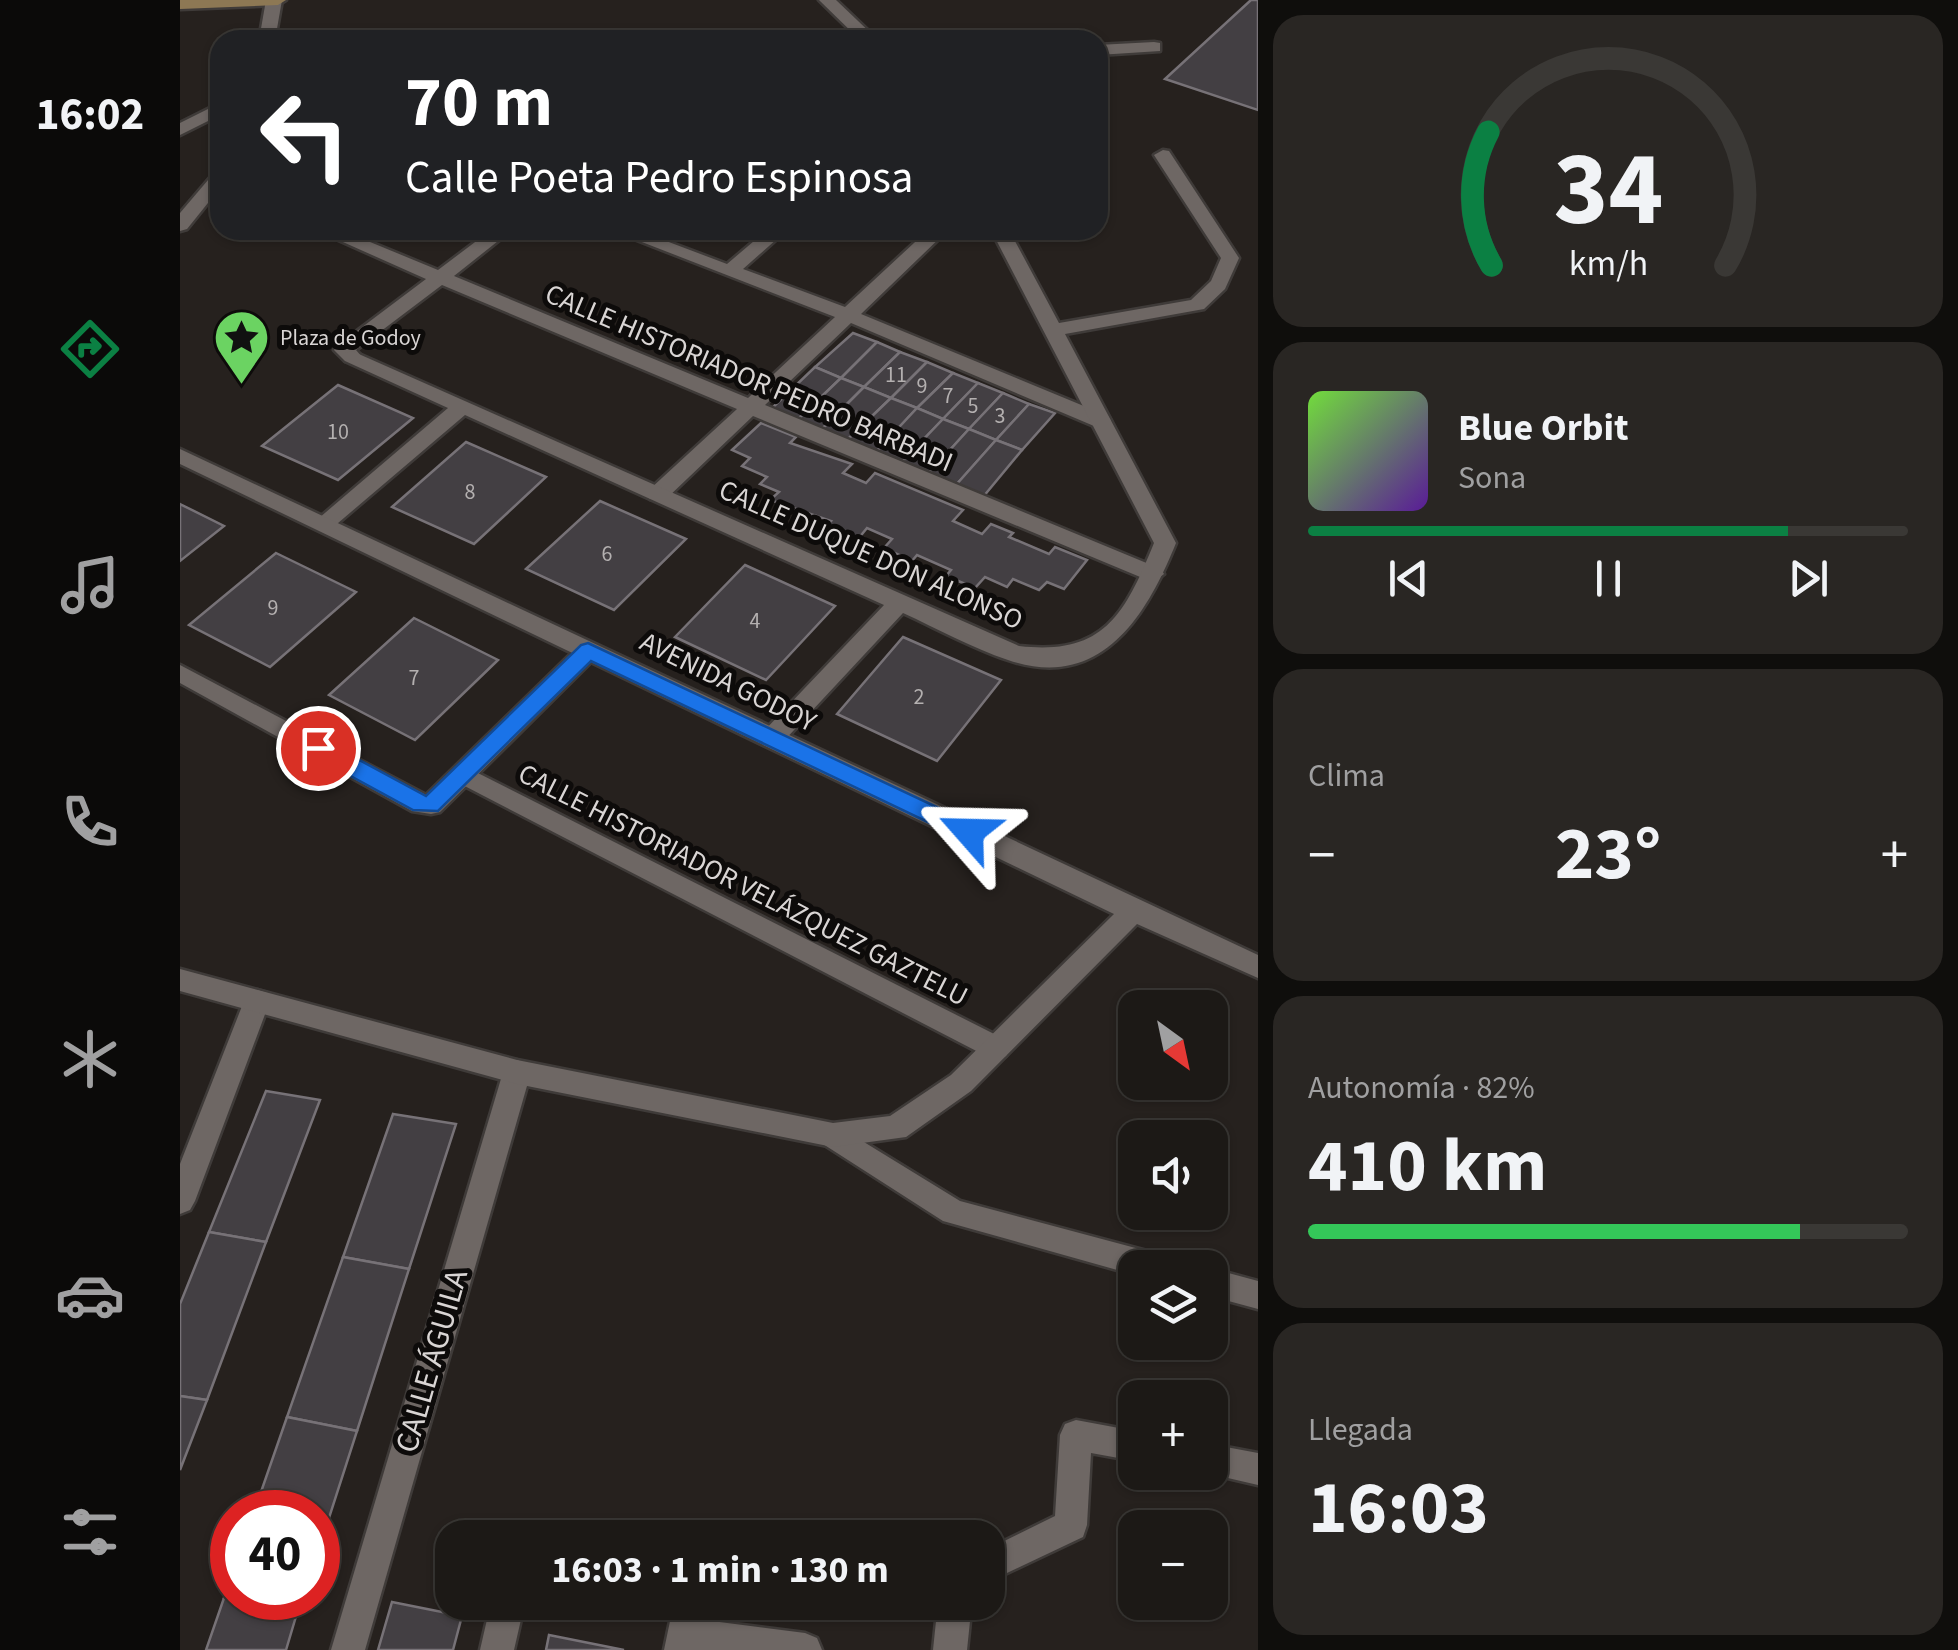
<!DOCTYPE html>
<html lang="es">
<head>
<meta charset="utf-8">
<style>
  body { margin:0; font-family:"Source Sans 3",sans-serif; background:#292623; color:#f1f3f6; height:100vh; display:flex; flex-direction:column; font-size:38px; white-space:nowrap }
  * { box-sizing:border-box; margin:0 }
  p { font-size:32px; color:#a0a0a1 }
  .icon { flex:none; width:55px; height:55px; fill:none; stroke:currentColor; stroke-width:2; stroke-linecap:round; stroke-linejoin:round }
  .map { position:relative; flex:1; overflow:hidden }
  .side { display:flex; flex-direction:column; gap:15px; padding:15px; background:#0f0e0c; width:700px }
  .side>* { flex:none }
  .guide { position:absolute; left:30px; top:30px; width:898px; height:210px; border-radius:30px; box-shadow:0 2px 8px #0004,0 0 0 2px #3a3835; background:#202124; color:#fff; overflow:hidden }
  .needle { width:65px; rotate:147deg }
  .controls { position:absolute; left:938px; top:990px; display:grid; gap:20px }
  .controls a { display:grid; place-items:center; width:110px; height:110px; border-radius:20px; background:#1c1916; box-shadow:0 2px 8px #0004,0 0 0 2px #3a3835; font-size:50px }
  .speed { position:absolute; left:30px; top:1490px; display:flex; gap:20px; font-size:50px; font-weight:700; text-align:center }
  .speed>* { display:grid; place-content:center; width:130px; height:130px; border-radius:50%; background:#1c1916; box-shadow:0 2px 8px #0004,0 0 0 2px #3a3835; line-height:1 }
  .speed .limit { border:15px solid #d22; background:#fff; color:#111 }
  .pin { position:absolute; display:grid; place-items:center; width:85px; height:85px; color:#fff; margin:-42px; border:5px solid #fff; border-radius:50%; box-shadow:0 2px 10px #0007 }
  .me { position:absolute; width:110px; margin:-55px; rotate:295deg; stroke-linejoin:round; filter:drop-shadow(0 0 8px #0008) }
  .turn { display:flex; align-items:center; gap:35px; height:210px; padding:0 30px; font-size:45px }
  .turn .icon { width:130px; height:130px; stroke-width:2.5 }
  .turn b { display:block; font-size:70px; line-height:85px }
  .big { font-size:75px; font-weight:700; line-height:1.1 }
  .side .widget { flex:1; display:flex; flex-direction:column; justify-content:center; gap:15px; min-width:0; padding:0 35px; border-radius:30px; background:#292623 }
  .side .dial { align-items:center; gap:0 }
  .dial svg { height:260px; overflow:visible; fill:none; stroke:#3a3835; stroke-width:7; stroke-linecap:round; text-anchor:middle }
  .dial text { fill:#f1f3f6; stroke:none }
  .song { display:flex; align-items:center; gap:30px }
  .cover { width:120px; height:120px; border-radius:15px; background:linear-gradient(135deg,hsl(100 70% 55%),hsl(270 70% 35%)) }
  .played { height:10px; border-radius:5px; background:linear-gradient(90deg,#0b8043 80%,#3a3835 80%) }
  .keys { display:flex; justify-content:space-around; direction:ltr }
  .heat { display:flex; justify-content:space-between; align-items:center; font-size:55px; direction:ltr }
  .charge { height:15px; border-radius:8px; background:linear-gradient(90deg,#34c759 82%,#3a3835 0) }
  .trip { position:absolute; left:255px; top:1520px; width:570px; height:100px; border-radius:30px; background:#1c1916; box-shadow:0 2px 8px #0004,0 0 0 2px #3a3835; font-weight:700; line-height:100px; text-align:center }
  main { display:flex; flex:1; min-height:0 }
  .tabs { display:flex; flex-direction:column; width:180px; justify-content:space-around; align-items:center; background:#0b0a09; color:#a0a0a1 }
  .tabs .icon { width:70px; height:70px }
  .tabs .on { color:#0b8043 }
  .tabs b { font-size:45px; color:#f1f3f6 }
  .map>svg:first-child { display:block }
  .building { fill:#433f43; stroke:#777277; stroke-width:2.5 }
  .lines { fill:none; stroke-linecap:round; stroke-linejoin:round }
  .pedestrian-casing { stroke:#3f3b39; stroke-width:5 }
  .minor-casing { stroke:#3f3b39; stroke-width:5 }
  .tertiary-casing { stroke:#3f3b39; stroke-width:5 }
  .secondary-casing { stroke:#3f3b39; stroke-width:5 }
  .pedestrian { fill:#6e6764; fill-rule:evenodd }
  .minor { fill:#6e6764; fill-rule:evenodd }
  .tertiary { fill:#6e6764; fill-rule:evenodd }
  .secondary { fill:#8d7854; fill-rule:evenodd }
  .route { fill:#1a73e8; stroke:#114b97; stroke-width:2.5 }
  .labels { text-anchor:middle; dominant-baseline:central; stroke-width:10; stroke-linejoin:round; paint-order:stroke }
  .far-poi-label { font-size:22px; fill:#d9d5d4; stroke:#0d0b0a; text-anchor:start }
  .number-label { font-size:22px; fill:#b4b0b0 }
  .street-label { font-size:28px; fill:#d9d5d4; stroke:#0d0b0a }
  .near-street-label { font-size:32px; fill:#d9d5d4; stroke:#0d0b0a }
</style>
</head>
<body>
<main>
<nav class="tabs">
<b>16:02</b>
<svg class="icon on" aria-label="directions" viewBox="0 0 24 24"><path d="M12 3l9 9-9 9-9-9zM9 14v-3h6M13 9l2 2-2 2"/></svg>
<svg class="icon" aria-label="music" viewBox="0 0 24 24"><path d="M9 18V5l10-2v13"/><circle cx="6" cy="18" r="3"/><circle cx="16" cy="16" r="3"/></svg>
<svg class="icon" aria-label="phone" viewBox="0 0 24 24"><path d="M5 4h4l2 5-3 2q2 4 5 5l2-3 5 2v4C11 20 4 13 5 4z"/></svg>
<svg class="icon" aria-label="climate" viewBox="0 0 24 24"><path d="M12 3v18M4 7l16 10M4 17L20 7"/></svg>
<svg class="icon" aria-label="car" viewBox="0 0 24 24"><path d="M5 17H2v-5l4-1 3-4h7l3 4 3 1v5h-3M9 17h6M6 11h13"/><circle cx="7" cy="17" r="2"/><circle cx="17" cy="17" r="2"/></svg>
<svg class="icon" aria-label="filters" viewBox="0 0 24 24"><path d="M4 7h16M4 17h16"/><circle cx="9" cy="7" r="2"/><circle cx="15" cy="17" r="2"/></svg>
</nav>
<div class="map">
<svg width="1078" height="1650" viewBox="0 0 1078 1650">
  <rect width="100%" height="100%" fill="#26211e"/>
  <!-- building -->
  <g class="building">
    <path d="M1071,0H1078V110L985,79Z"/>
    <path d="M673,333L697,342L661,378L635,367Z"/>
    <path d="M697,342L720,352L684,387L661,378Z"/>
    <path d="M720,352L747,362L711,398L684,387Z"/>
    <path d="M747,362L773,373L737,408L711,398Z"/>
    <path d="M635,367L661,378L617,420L591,409Z"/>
    <path d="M773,373L798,383L763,419L737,408Z"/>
    <path d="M661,378L684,387L641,430L617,420Z"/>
    <path d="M798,383L823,393L789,429L763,419Z"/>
    <path d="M158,385L233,418L158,480L82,446Z"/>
    <path d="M684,387L711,398L667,440L641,430Z"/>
    <path d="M823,393L849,404L816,440L789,429Z"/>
    <path d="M711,398L737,408L696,452L667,440Z"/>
    <path d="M849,404L875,413L842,450L816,440Z"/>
    <path d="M737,408L763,419L721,463L696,452Z"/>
    <path d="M763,419L789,429L748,474L721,463Z"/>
    <path d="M581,423L616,437L610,443L672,464L663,473L686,483L695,473L783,510L773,521L802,534L811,524L833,533L829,537L869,554L875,547L907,560L884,589L867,582L859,590L833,579L827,587L805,577L795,588L766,576L771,570L737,555L732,561L704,548L712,539L687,528L678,539L647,525L651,521L590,500L599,492L580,484L587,477L562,466L570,458L552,450Z"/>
    <path d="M789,429L816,440L776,485L748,474Z"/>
    <path d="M816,440L842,450L803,497L776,485Z"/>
    <path d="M286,442L366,477L294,544L212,507Z"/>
    <path d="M420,501L506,539L434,610L346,569Z"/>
    <path d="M0,504L44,526L0,561Z"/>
    <path d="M96,553L176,592L90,667L9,625Z"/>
    <path d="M565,565L655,606L586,680L495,637Z"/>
    <path d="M234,618L318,660L235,740L149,695Z"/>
    <path d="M723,637L821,680L757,761L657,714Z"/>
    <path d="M86,1091L140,1100L86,1242L29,1232Z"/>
    <path d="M213,1114L276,1124L229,1269L163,1257Z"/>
    <path d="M29,1232L86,1242L27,1400L0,1396V1304Z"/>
    <path d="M163,1257L229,1269L177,1431L107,1417Z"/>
    <path d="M0,1396L27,1400L0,1470Z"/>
    <path d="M107,1417L177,1431L138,1552V1512H74Z"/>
    <path d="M52,1574V1598H123L117,1613L44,1598Z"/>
    <path d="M44,1598L117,1613L106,1650H26Z"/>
    <path d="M212,1602L282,1616L273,1650H198Z"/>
    <path d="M369,1635L444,1650H366Z"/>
  </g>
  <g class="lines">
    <defs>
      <g id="pedestrian">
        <path d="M136,230H161L258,270L311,230H332L274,276L568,398L655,317L431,230H457L547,264L587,230H607L563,269L665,307L748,230H768L681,314L928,416L931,421L928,426H914L671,323L585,405L981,569L984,574L973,582L965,579L573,416L486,499H470L467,494L470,489L557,409L262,285L176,350L182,357L179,361H165L154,350L157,346L246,279Z"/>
        <path d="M284,766L826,1040L830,1048L826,1056L816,1060L806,1056L275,781L272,775L275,769Z"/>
        <path d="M896,1420L955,1431V1461L911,1453L907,1525L903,1537L808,1582V1549L875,1516L880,1435L885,1424Z"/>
        <path d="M1030,1444L1078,1453V1485L1022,1472H1030Z"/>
        <path d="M311,1602H345L334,1650H300Z"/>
      </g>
      <g id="minor">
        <path d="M86,0H102L95,40H79Z"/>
        <path d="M639,0H656L698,40H680Z"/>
        <path d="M974,42L980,43V51L918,55V45Z"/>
        <path d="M40,103V115L0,135V123Z"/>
        <path d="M983,150L989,151L1059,258L1045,289L1024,309L885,334L996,543C967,615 921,692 828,660C792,648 758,629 723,613L601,744H583L580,738L583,732L704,605L285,415L151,529L143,531L132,524L268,408L165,361V353L172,351L839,646C924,656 945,614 974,543L811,230H829L879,323L1011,300L1031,281L1041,258L974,155Z"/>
        <path d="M40,172V188L7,229L0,231V213L34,173Z"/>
        <path d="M408,643L420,651L416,657L260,812L251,814L232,811L0,683V665L246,795L400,645Z"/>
        <path d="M77,990L87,993L90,1001L15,1201L10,1210L0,1214V1164L64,1001L67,993Z"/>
        <path d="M337,1060L347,1064L351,1072L185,1650H151L323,1072L327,1064Z"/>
        <path d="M653,1123L780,1201L978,1254L989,1258L993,1268H955V1275L763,1221L643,1144L639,1135L643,1126Z"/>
        <path d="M1030,1268L1078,1281V1309L1030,1296Z"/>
        <path d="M494,1602H528L524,1620L625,1633L637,1638L642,1650H484Z"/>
        <path d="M758,1602H792L787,1650H753Z"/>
      </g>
      <path id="tertiary" d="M0,449L1078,955V978L957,924L791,1091L726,1137L653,1147L337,1084L0,991V969L337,1060L653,1123L710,1116L771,1075L934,914L0,464Z"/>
      <path id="secondary" d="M0,0H106L98,5L0,9Z"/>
    </defs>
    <!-- pedestrian casing -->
    <use href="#pedestrian" class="pedestrian-casing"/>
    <!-- minor casing -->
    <use href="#minor" class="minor-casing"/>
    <!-- tertiary casing -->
    <use href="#tertiary" class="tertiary-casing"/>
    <!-- secondary casing -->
    <use href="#secondary" class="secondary-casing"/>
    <!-- pedestrian -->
    <use href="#pedestrian" class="pedestrian"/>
    <!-- minor -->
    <use href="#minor" class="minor"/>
    <!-- tertiary -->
    <use href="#tertiary" class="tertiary"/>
    <!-- secondary -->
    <use href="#secondary" class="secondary"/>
  </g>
  <!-- route -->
  <path class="route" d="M408,643L797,826L800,832L789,841L781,838L411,661L258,811L233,810L130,754L127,748L138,740L146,742L246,796L401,645Z"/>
  <!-- icons -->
  <defs>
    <symbol id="sight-pin" viewBox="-11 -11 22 30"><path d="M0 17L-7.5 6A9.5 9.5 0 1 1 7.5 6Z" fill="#6bd362" stroke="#0d0b0a"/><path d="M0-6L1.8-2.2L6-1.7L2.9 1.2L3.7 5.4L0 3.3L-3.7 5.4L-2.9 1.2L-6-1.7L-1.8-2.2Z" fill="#111"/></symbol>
  </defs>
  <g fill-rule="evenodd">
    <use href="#sight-pin" x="30" y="306" width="63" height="86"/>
  </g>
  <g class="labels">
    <!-- far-poi labels -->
    <g class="far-poi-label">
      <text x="100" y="338">Plaza de Godoy</text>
    </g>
    <!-- number labels -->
    <g class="number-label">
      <text x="716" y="375">11</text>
      <text x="742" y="386">9</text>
      <text x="768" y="396">7</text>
      <text x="793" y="406">5</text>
      <text x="820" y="416">3</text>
      <text x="158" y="432">10</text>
      <text x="290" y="492">8</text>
      <text x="427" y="554">6</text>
      <text x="93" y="608">9</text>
      <text x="575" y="621">4</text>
      <text x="234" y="678">7</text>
      <text x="739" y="697">2</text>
    </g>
    <!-- street labels -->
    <g class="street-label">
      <text transform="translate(569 378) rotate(23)">CALLE HISTORIADOR PEDRO BARBADI</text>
      <text transform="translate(691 555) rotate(24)">CALLE DUQUE DON ALONSO</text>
      <text transform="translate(548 682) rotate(26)">AVENIDA GODOY</text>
      <text transform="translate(563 885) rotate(27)">CALLE HISTORIADOR VELÁZQUEZ GAZTELU</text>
    </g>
    <!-- near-street labels -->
    <g class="near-street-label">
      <text transform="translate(252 1361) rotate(-74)">CALLE ÁGUILA</text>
    </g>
  </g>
</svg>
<div class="controls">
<a><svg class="needle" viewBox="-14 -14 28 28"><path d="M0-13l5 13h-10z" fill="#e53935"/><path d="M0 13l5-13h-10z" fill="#a0a0a1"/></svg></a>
<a><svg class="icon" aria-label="sound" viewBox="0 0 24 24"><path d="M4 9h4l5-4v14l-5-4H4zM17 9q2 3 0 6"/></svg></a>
<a><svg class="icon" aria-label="layers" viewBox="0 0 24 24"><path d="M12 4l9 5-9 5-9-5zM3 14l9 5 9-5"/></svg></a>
<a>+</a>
<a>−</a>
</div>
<div class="speed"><div class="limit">40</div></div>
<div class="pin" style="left:138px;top:748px;background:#d93025"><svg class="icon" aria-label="arrive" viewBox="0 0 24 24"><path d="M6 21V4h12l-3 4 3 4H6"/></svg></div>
<svg class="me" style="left:789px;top:832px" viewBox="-20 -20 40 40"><path d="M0-17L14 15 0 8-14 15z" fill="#1a73e8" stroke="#fff" stroke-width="4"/></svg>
<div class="trip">16:03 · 1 min · 130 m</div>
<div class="guide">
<div class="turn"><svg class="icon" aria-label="left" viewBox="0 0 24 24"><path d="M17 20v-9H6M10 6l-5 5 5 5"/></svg><div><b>70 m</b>Calle Poeta Pedro Espinosa</div></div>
</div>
</div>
<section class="side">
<div class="widget dial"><svg viewBox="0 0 100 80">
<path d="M14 69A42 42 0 1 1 86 69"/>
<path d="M14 69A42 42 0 0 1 13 28" stroke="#0b8043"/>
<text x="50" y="56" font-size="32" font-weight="700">34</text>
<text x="50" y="72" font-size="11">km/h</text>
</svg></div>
<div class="widget">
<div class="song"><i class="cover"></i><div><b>Blue Orbit</b><p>Sona</p></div></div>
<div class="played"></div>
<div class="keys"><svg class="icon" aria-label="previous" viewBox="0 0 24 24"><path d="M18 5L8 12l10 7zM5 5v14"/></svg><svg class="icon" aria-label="pause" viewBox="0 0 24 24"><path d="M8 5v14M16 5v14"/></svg><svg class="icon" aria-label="next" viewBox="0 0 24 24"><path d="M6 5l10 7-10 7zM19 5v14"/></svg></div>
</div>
<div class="widget"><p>Clima</p>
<div class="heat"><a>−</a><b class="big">23°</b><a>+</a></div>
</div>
<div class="widget"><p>Autonomía · 82%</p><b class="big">410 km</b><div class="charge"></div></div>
<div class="widget"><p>Llegada</p><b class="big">16:03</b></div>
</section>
</main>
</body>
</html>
